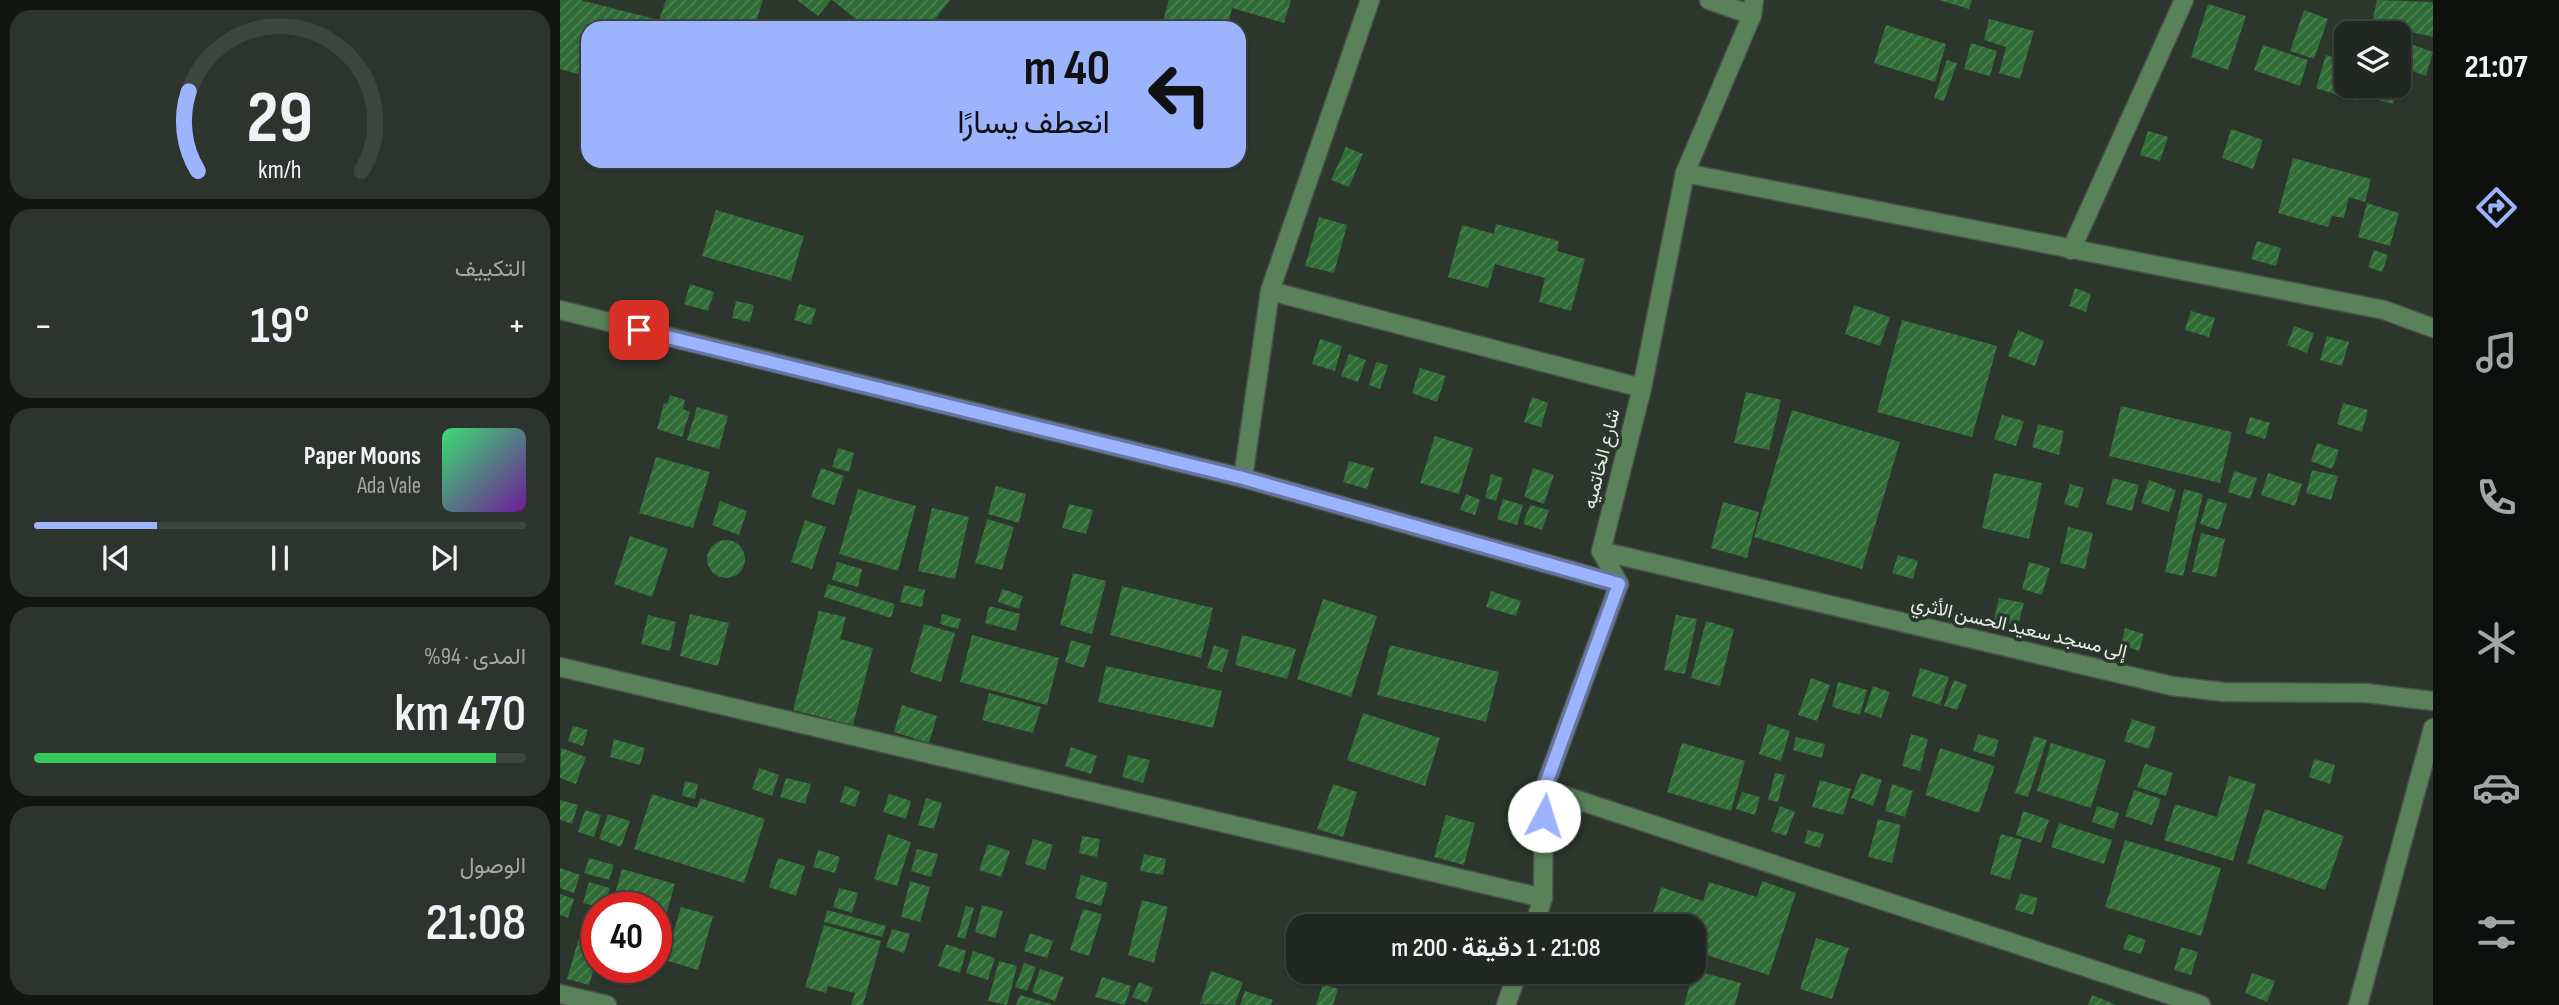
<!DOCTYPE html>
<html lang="ar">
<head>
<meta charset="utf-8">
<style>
  body { margin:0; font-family:"Sofia Sans Condensed",Vazirmatn,sans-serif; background:#2d342e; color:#f1f3f6; direction:rtl; height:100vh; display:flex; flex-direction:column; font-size:26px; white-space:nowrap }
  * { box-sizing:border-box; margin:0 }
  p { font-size:23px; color:#a2a6a5 }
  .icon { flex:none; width:38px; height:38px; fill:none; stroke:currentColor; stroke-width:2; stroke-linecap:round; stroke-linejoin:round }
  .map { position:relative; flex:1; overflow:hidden; direction:ltr }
  .sheet { display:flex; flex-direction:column; gap:10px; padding:10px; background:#121612; width:560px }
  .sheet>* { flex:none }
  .top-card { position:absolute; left:21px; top:21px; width:665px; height:147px; border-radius:21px; box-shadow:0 2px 5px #0004,0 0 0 2px #3e443f; direction:rtl; background:#9cb4fd; color:#111; overflow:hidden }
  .tools { position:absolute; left:1774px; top:21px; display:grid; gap:14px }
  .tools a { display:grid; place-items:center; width:77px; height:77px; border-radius:14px; background:#212821; box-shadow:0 2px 5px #0004,0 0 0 2px #3e443f; font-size:35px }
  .speed { position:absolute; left:21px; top:892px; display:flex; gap:14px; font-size:35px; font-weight:700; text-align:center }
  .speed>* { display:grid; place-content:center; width:91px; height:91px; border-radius:50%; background:#212821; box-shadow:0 2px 5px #0004,0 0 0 2px #3e443f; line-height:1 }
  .speed .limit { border:10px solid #d22; background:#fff; color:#111 }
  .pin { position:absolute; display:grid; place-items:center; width:60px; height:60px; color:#fff; margin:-30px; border-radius:14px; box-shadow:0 4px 10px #0006 }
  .me { position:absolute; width:77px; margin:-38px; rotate:5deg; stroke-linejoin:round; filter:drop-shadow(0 0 5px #0008) }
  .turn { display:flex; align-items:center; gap:24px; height:147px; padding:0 21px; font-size:32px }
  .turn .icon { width:91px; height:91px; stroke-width:2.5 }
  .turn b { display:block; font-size:49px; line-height:60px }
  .big { font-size:52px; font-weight:600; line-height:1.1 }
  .sheet .card { flex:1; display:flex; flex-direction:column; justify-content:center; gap:10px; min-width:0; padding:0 24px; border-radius:21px; background:#2d342e }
  .sheet .dial { align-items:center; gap:0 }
  .dial svg { height:182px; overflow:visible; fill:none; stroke:#3e443f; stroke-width:7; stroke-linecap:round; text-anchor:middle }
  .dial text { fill:#f1f3f6; stroke:none }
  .song { display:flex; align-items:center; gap:21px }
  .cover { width:84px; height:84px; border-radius:10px; background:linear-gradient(135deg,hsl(140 70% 55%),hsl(280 70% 35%)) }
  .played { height:7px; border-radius:4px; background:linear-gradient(90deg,#9cb4fd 25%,#3e443f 25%) }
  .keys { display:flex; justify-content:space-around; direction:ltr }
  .heat { display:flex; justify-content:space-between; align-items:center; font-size:38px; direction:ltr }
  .charge { height:10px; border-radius:5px; background:linear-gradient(90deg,#34c759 94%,#3e443f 0) }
  .trip { position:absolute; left:726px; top:914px; width:420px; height:70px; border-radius:21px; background:#212821; box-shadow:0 2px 5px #0004,0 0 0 2px #3e443f; font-weight:600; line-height:70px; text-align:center; direction:rtl }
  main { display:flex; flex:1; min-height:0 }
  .tab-bar { display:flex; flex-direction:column; width:126px; justify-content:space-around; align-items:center; background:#0d100d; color:#a2a6a5 }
  .tab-bar .icon { width:49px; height:49px }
  .tab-bar .selected { color:#9cb4fd }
  .tab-bar b { font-size:32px; color:#f1f3f6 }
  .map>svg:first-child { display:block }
  .building { fill:url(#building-hatch) }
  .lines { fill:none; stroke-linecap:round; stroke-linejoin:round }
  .minor-casing { stroke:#4a534a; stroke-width:21 }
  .minor { stroke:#59825b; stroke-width:18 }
  .route-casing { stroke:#6575a4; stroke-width:18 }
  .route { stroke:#9cb4fd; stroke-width:12 }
  .labels { text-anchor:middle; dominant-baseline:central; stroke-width:7; stroke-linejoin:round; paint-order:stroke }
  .street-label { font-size:19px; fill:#e6ede6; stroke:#2c362c }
</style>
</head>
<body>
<main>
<nav class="tab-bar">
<b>21:07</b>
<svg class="icon selected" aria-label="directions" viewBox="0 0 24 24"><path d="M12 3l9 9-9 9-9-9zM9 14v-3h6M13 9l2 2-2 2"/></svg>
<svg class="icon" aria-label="music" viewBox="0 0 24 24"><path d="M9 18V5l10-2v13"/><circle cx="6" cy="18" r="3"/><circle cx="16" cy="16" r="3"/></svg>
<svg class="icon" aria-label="phone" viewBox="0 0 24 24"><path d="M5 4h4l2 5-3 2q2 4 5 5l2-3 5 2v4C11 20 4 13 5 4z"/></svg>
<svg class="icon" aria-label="climate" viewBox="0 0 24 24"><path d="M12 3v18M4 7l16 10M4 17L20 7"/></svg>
<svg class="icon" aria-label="car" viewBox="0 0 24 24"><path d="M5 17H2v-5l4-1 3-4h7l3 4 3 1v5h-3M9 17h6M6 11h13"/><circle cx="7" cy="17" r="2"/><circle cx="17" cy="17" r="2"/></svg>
<svg class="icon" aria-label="filters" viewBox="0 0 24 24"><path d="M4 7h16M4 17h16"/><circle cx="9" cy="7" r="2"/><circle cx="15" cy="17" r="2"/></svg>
</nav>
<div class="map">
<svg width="1873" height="1005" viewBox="0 0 1873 1005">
  <defs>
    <pattern id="building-hatch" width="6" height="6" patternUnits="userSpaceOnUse" patternTransform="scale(1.75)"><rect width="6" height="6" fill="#2f6c36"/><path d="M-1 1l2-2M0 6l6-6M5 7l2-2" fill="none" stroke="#4d8153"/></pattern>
  </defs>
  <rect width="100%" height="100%" fill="#2c362c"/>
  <!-- building -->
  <g class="building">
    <path d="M0,0H20L99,20L106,0H203L194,28H28V77L0,69Z"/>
    <path d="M237,0H271L258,16Z"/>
    <path d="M272,0H390L368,28H307Z"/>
    <path d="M609,0H731L724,23L672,8L667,28H601Z"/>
    <path d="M1379,0H1412L1409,9Z"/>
    <path d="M1817,0L1873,2V37L1812,23Z"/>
    <path d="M1648,4L1686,16L1668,70L1631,57Z"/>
    <path d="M1744,10L1768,19L1754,59L1730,51Z"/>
    <path d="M1429,19L1474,31L1460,79L1439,73L1446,47L1424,40Z"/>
    <path d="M1326,25L1386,44L1375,82L1314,63Z"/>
    <path d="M1839,40L1873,52L1866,76L1839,66Z"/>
    <path d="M1411,43L1437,51L1430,76L1404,69Z"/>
    <path d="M1703,45L1748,60L1740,86L1694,70Z"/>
    <path d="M1766,55L1787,62V86H1800L1796,101L1756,88Z"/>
    <path d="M1387,60L1397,63L1384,101L1374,98Z"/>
    <path d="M1810,86H1838L1833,104L1807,97Z"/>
    <path d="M1671,129L1703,140L1693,169L1662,158Z"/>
    <path d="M1588,131L1608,137L1600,161L1580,155Z"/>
    <path d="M786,147L803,154L789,187L771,180Z"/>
    <path d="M1733,158L1811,179L1805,202L1789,197L1784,218L1772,216L1768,227L1718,213Z"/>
    <path d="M1807,203L1839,213L1830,246L1798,237Z"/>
    <path d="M156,210L244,236L231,281L142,256Z"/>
    <path d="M759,217L787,225L774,273L745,266Z"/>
    <path d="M936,224L999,241L997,251L1025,259L1011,311L979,302L985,278L935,264L928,288L888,277L902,225L934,234Z"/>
    <path d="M1697,241L1721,248L1716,266L1691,259Z"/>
    <path d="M1814,250L1828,255L1822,272L1808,267Z"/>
    <path d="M130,284L154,292L148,311L124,304Z"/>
    <path d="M1515,288L1531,294L1526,312L1509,306Z"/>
    <path d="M176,301L194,305L190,322L172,318Z"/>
    <path d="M239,304L256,309L251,325L234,320Z"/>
    <path d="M1294,305L1330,317L1320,346L1285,334Z"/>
    <path d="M1631,311L1655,318L1649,337L1625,330Z"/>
    <path d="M1342,320L1437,346L1412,437L1317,412Z"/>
    <path d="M1734,326L1754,333L1747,353L1727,345Z"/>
    <path d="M1458,330L1484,341L1475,366L1448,356Z"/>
    <path d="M1767,336L1789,342L1782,366L1760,360Z"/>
    <path d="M760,339L782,346L775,371L752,364Z"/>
    <path d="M789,354L806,360L798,382L781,376Z"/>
    <path d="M816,362L828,365L820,389L809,385Z"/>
    <path d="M860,368L886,376L877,402L852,393Z"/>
    <path d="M1186,392L1221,400L1209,450L1174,443Z"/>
    <path d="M110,395L125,400L123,409L130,412L122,437L97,429L104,403L107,404Z"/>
    <path d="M972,397L988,403L981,427L964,422Z"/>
    <path d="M1783,403L1808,410L1802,432L1777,424Z"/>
    <path d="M1561,406L1672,432L1660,483L1549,456Z"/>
    <path d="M137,407L168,416L159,449L127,440Z"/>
    <path d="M1232,410L1340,442L1302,569L1194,537Z"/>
    <path d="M1442,415L1464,421L1456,446L1434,439Z"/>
    <path d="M1690,417L1710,423L1705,439L1685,433Z"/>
    <path d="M1478,424L1504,431L1499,455L1472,447Z"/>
    <path d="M875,436L913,448L899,494L860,483Z"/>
    <path d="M1757,443L1779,450L1772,469L1751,461Z"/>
    <path d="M278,448L294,453L289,472L272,467Z"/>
    <path d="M96,457L150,472L133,528L79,513Z"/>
    <path d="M789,461L814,468L807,489L783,482Z"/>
    <path d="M261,468L284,476L274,505L251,497Z"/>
    <path d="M973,468L994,475L984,504L964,497Z"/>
    <path d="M1752,470L1778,476L1771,500L1746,493Z"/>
    <path d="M1674,471L1697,478L1690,499L1668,492Z"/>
    <path d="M1434,473L1482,483L1469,539L1422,528Z"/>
    <path d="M1708,473L1742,484L1735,506L1701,495Z"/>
    <path d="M931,474L943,478L936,501L925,498Z"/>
    <path d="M1553,478L1579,485L1572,511L1546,504Z"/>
    <path d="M1589,480L1616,490L1609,512L1581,503Z"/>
    <path d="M1510,484L1524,488L1518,508L1504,504Z"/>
    <path d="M436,486L466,494L459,523L428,514Z"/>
    <path d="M298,489L356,506L338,571L279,554Z"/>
    <path d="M1624,489L1643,494L1623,576L1605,572Z"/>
    <path d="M906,494L920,500L915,515L900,510Z"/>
    <path d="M1648,498L1667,504L1659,530L1640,524Z"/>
    <path d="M943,499L963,505L957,525L937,519Z"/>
    <path d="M160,501L187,511L179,535L152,525Z"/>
    <path d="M1163,502L1199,512L1187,558L1151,548Z"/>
    <path d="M509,504L533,510L526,534L502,528Z"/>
    <path d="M970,505L989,510L982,530L963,524Z"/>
    <path d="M372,508L409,517L395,579L358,571Z"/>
    <path d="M427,519L454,527L442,570L415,563Z"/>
    <path d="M245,520L266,527L252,569L231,562Z"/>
    <path d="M1508,527L1533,533L1525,569L1500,563Z"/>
    <path d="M1641,533L1665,539L1656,577L1632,572Z"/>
    <path d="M70,536L108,549L92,597L54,584Z"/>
    <circle cx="166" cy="559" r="19"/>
    <path d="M1338,555L1358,561L1353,579L1332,573Z"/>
    <path d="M277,562L302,569L298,587L272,580Z"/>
    <path d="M1469,562L1490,568L1482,595L1462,589Z"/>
    <path d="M513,573L546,581L532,634L500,625Z"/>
    <path d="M268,584L335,604L331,618L264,597Z"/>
    <path d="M344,585L365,590L362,607L340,602Z"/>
    <path d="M562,586L653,608L641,658L550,635Z"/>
    <path d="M442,589L463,596L459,609L438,602Z"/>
    <path d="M931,591L961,601L956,616L926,607Z"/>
    <path d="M1439,598L1464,603L1458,625L1434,620Z"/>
    <path d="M763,599L817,616L791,697L737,679Z"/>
    <path d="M429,606L460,614L456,631L425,623Z"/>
    <path d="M259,611L286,617L280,639L313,648L293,725L233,710Z"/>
    <path d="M130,614L169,623L158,666L120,656Z"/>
    <path d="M382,614L401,619L398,629L380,624Z"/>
    <path d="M88,615L116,622L110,651L81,644Z"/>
    <path d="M1116,615L1137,619L1125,674L1104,670Z"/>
    <path d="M1146,621L1174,629L1160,686L1131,678Z"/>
    <path d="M364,624L395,633L381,682L350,672Z"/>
    <path d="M1565,628L1584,634L1579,651L1561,645Z"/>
    <path d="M412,635L499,658L487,705L400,682Z"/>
    <path d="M682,635L736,649L727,679L675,665Z"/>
    <path d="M511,640L531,646L524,668L505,662Z"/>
    <path d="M654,645L669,650L662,672L647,668Z"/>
    <path d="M830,645L939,672L926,722L817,695Z"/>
    <path d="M546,666L662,691L653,728L538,702Z"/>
    <path d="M1360,668L1389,677L1380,705L1352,696Z"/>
    <path d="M1251,678L1270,685L1257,721L1238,715Z"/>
    <path d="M1394,680L1407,685L1397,710L1384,706Z"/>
    <path d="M1278,682L1307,690L1300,715L1272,707Z"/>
    <path d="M1313,686L1330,692L1321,718L1304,712Z"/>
    <path d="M429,693L481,707L473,733L422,720Z"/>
    <path d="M342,705L377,716L369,743L334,732Z"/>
    <path d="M803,713L880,738L865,786L787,760Z"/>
    <path d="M1572,719L1596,727L1589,749L1564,741Z"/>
    <path d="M1208,724L1230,731L1221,761L1199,754Z"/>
    <path d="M13,726L28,730L23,746L8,741Z"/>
    <path d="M1351,734L1368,739L1360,771L1342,766Z"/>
    <path d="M1418,734L1439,740L1434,757L1413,751Z"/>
    <path d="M1474,736L1487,740L1468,797L1455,793Z"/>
    <path d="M1236,737L1265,744L1262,758L1233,750Z"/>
    <path d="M54,739L85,748L80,765L50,757Z"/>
    <path d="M1122,743L1185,761L1171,811L1107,792Z"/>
    <path d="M1491,743L1546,760L1531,808L1477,791Z"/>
    <path d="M511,747L537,756L531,774L505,766Z"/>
    <path d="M1,748L26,757L16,784L0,778Z"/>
    <path d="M1380,748L1435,766L1419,813L1365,795Z"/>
    <path d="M568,755L590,760L583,783L562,777Z"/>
    <path d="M1754,759L1775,765L1770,784L1749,777Z"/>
    <path d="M1585,764L1613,773L1606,796L1577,787Z"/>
    <path d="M199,768L219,775L212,796L192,789Z"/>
    <path d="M1215,773L1225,775L1218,802L1208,800Z"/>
    <path d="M1301,773L1322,780L1313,806L1291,798Z"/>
    <path d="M1669,776L1696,784L1673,861L1604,840L1615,804L1657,817Z"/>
    <path d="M226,778L251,784L245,804L220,797Z"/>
    <path d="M1260,780L1291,789L1283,815L1252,807Z"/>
    <path d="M125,781L138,784L135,799L122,796Z"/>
    <path d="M773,784L797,792L783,837L757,829Z"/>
    <path d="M1332,784L1353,791L1345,817L1325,811Z"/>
    <path d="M285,786L300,791L295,807L280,802Z"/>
    <path d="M1574,790L1601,799L1592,825L1565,816Z"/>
    <path d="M1182,792L1200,797L1195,815L1176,809Z"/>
    <path d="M92,794L137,808L140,798L205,819L184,883L74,849Z"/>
    <path d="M329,794L351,801L346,819L323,812Z"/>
    <path d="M366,798L382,803L374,829L358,825Z"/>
    <path d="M0,800L18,805L12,824L0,820Z"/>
    <path d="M1220,806L1235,812L1226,836L1211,831Z"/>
    <path d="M1537,806L1559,813L1554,829L1532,822Z"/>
    <path d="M1705,809L1784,836L1765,890L1687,863Z"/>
    <path d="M25,810L41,815L34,837L18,832Z"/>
    <path d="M1463,811L1489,820L1481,843L1456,835Z"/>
    <path d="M48,814L70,821L61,847L39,839Z"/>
    <path d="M886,815L915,823L904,865L874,857Z"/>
    <path d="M1318,819L1341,825L1332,863L1308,857Z"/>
    <path d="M1499,823L1552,840L1544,864L1491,847Z"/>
    <path d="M1248,830L1264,834L1260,848L1244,843Z"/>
    <path d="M328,834L351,842L337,886L314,879Z"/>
    <path d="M1441,834L1462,840L1450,880L1430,874Z"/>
    <path d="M522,836L540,839L537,857L519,853Z"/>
    <path d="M473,839L493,845L485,870L465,864Z"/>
    <path d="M1565,840L1661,868L1641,936L1545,907Z"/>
    <path d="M428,844L450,851L441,877L419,870Z"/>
    <path d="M357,849L378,854L371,877L351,871Z"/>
    <path d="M258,850L280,857L275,873L253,867Z"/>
    <path d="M584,854L606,859L603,875L580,871Z"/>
    <path d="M29,858L54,865L49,880L24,873Z"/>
    <path d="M218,858L245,866L236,896L209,887Z"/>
    <path d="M0,868L20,875L14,893L0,888Z"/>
    <path d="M62,869L115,884L100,935L96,933V908H51Z"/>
    <path d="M521,875L548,883L541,906L515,898Z"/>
    <path d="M350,881L370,887L360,922L341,917Z"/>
    <path d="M1202,881L1236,893L1209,975L1134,951V926H1089L1101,887L1143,901L1149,882L1197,897Z"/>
    <path d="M29,882L50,888L44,908L23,903Z"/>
    <path d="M279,888L298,893L292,913L273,907Z"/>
    <path d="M1460,893L1478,898L1473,915L1455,910Z"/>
    <path d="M0,894L14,899L8,918L0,915Z"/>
    <path d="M582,900L608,907L594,963L568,955Z"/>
    <path d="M422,905L443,911L435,938L415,932Z"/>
    <path d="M406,906L414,908L405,939L397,937Z"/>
    <path d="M121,907L153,916L138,970L105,960Z"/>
    <path d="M523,909L542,914L529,956L510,950Z"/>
    <path d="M267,910L326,926L322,937L264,922Z"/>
    <path d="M264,925L321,941L303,1005H291L295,993L268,986L266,993L245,987Z"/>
    <path d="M332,929L350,934L344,953L326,947Z"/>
    <path d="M21,931L37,935V958L29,985L7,979Z"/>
    <path d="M470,933L493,941L487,958L464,951Z"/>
    <path d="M1568,934L1586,940L1581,954L1563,949Z"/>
    <path d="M1256,938L1289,948L1272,999L1240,989Z"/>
    <path d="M386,944L406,951L400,973L378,966Z"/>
    <path d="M1621,947L1638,952L1631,975L1614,970Z"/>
    <path d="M413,951L435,958L428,980L406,973Z"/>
    <path d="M439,961L457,966L447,1005L428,1001Z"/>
    <path d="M464,963L476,967L467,991L455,987Z"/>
    <path d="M480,969L504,977L495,1001L472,992Z"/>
    <path d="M1134,970L1181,983L1175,1005H1124Z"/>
    <path d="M651,971L683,982L675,1005L640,1004Z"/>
    <path d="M1692,973L1715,981L1707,1002L1685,993Z"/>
    <path d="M542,977L571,986L565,1005L535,997Z"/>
    <path d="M579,982L593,988L587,1003L572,997Z"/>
    <path d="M763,984L778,989L773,1005H756Z"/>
    <path d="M685,991L713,1000L711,1005H680Z"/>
    <path d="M460,995L491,1004V1005H456Z"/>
    <path d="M1532,995L1556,1005H1528Z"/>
  </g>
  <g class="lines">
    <defs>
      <g id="minor">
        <path d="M1149,0L1192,15"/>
        <path d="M1125,173L1824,310L1873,328"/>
        <path d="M1511,250L1624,0"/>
        <path d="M710,291L1082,388"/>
        <path d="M0,310L683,478L1059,584"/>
        <path d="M683,478L710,291L810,0"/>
        <path d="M1041,551L1612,686L1664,692L1806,693L1873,701"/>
        <path d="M0,667L983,898"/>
        <path d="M984,789L1641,1005"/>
        <path d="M974,926L983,898L984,789L1059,584L1041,551L1082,388L1125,173L1192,15L1194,0"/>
        <path d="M0,994L47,1005"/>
        <path d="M946,1005L958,971"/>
        <path d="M1798,1005L1873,728"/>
      </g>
    </defs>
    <!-- minor casing -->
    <use href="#minor" class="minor-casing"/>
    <!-- minor -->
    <use href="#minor" class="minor"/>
  </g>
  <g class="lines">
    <defs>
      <path id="route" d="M79,330L683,478L1059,584L984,789V816"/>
    </defs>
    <!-- route casing -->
    <use href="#route" class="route-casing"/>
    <!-- route -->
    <use href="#route" class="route"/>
  </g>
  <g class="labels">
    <!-- street labels -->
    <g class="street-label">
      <text transform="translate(1042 459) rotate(-76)">شارع الخاتميه</text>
      <text transform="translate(1459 628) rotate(13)">إلى مسجد سعيد الحسن الأثري</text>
    </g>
  </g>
</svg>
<div class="tools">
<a><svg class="icon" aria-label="layers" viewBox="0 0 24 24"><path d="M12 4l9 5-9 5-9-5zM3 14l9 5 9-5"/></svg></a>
</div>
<div class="speed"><div class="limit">40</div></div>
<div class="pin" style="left:79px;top:330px;background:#d93025"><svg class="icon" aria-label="arrive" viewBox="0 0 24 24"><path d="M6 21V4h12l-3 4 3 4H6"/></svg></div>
<svg class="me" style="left:984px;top:816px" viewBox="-20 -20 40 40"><circle r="19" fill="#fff"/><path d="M0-13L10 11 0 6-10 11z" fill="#9cb4fd"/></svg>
<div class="trip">21:08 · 1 دقيقة · 200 m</div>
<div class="top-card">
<div class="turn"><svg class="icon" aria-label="left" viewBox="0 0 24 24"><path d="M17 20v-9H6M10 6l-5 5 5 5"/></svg><div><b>40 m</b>انعطف يسارًا</div></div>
</div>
</div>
<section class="sheet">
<div class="card dial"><svg viewBox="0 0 100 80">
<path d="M14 69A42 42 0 1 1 86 69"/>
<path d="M14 69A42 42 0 0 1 10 34" stroke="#9cb4fd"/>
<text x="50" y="56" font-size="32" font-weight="700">29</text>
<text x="50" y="72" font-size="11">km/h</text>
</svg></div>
<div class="card"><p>التكييف</p>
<div class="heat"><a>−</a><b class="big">19°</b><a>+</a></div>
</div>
<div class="card">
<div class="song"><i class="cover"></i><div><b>Paper Moons</b><p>Ada Vale</p></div></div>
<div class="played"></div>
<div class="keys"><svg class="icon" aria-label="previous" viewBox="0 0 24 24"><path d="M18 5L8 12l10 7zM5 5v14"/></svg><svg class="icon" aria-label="pause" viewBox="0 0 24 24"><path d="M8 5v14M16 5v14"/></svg><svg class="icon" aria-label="next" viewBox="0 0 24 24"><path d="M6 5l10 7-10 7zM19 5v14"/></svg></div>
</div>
<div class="card"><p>المدى · 94%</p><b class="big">470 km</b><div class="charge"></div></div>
<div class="card"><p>الوصول</p><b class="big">21:08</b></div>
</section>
</main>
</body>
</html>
